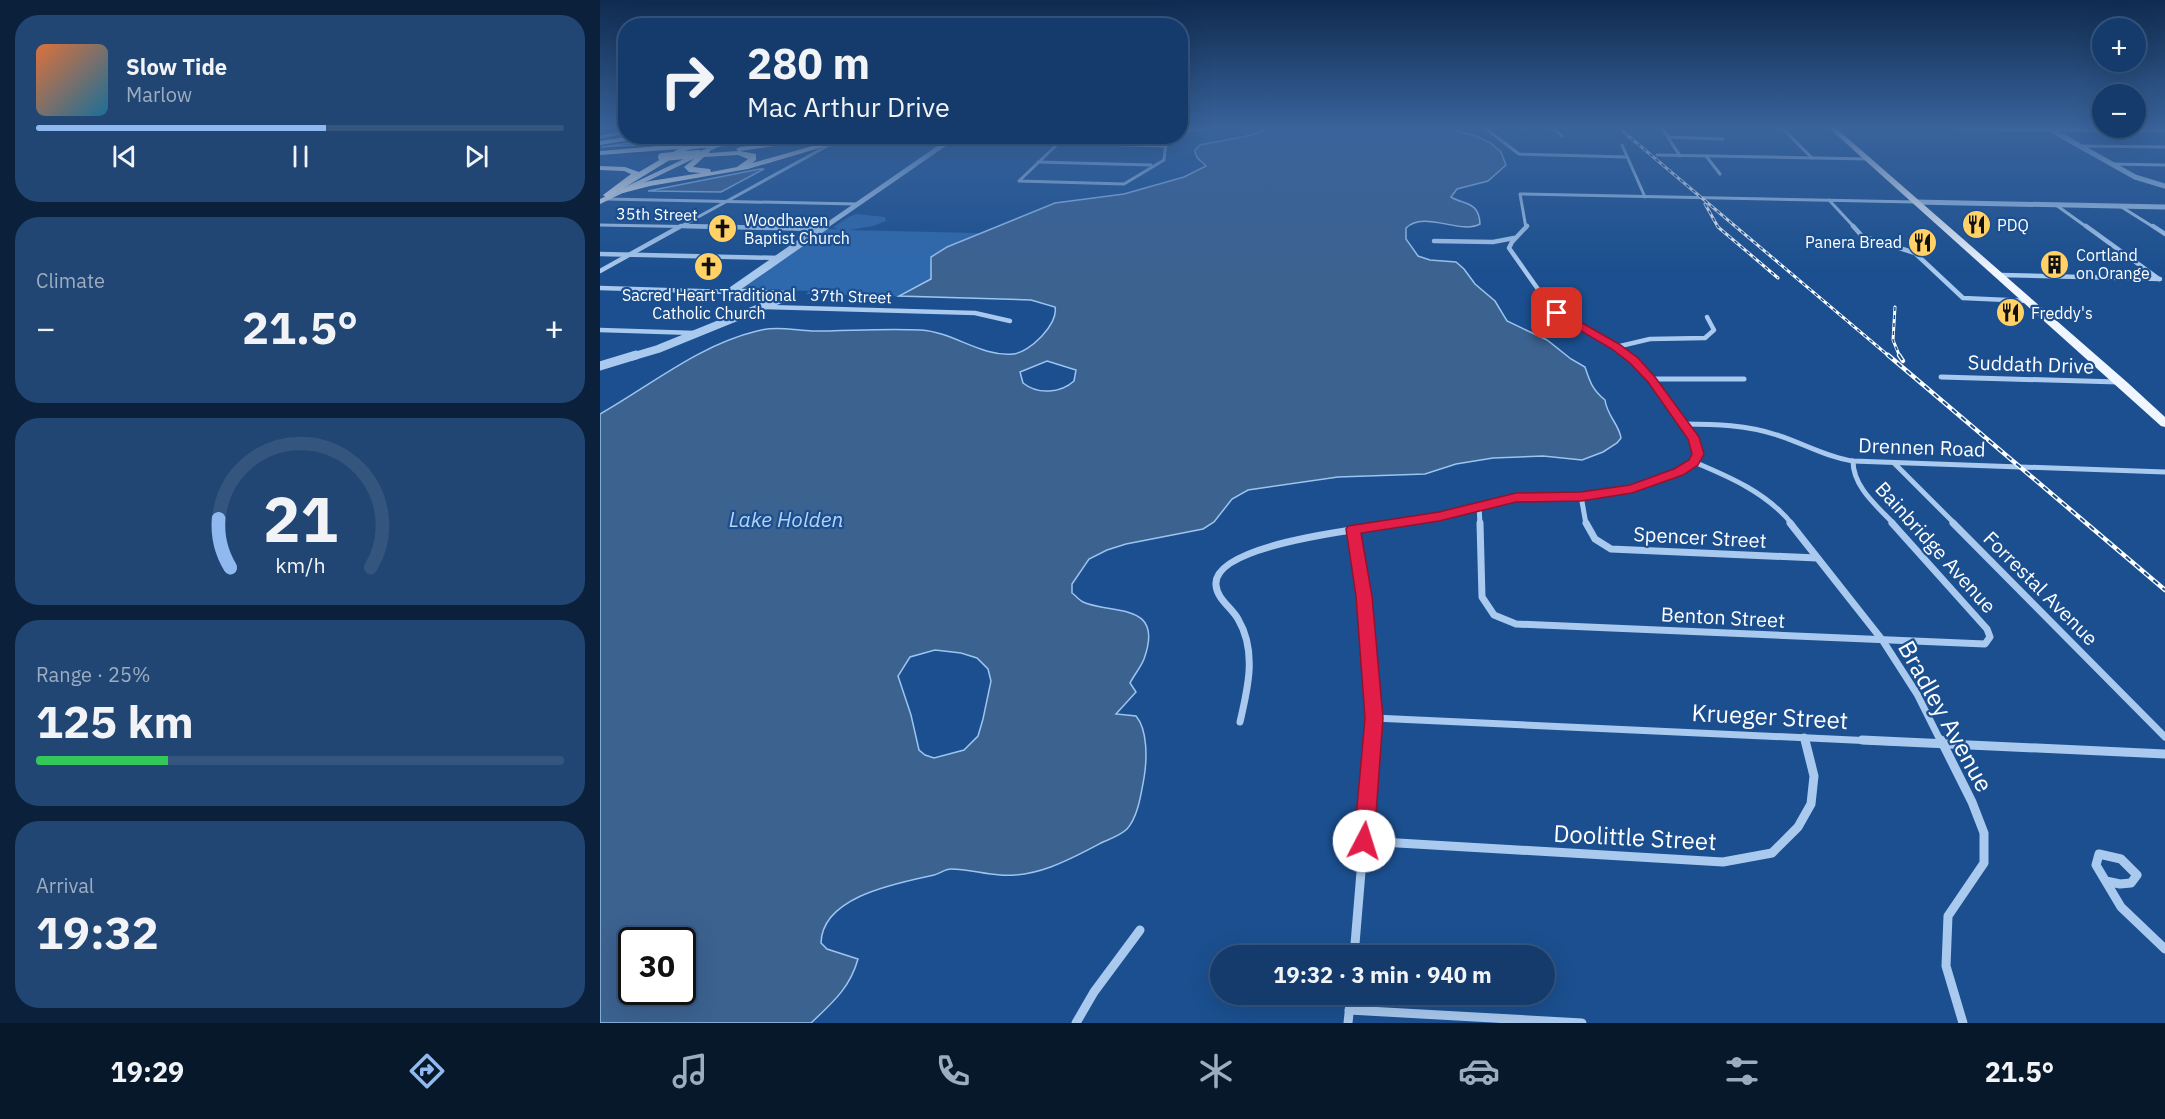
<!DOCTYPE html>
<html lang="en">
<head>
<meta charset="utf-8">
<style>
  body { margin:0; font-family:"IBM Plex Sans",sans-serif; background:#214673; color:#f1f3f6; height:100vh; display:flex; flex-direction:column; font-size:22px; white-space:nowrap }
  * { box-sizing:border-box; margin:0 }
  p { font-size:20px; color:#9dadc1 }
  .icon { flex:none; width:33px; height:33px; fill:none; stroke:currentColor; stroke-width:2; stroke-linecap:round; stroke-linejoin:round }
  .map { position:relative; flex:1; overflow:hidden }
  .panel { display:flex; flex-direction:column; gap:15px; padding:15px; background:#0b203b; width:600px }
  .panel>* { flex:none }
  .guide { position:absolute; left:18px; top:18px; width:570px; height:126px; border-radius:24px; box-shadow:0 6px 24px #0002,0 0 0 2px #33557e; background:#143b6b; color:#f1f3f6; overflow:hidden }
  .buttons { position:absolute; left:1492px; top:18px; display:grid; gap:12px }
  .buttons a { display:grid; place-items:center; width:54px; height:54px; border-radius:50%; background:#143b6b; box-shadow:0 6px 24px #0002,0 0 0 2px #33557e; font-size:30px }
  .speed { position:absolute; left:18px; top:927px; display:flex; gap:12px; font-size:30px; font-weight:700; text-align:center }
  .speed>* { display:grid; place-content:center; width:78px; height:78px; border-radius:50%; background:#143b6b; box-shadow:0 6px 24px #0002,0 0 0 2px #33557e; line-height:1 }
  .speed .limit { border:3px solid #111; border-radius:9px; background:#fff; color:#111 }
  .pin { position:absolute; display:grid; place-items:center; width:51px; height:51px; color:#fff; margin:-26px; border-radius:12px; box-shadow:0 3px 9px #0006 }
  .me { position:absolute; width:66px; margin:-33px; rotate:5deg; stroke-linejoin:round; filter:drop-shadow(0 0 4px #0008) }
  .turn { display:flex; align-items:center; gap:21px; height:126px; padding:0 30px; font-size:27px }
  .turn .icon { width:78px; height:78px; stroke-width:2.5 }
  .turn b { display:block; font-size:42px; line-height:51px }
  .big { font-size:45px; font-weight:800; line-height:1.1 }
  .panel .tile { flex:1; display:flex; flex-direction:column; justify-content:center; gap:9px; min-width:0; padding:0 21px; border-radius:24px; background:#214673 }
  .panel .dial { align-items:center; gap:0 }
  .dial svg { height:156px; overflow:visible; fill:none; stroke:#33557e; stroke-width:7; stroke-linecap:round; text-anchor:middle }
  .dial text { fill:#f1f3f6; stroke:none }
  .song { display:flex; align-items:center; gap:18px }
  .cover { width:72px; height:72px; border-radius:9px; background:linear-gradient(135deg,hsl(20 70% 55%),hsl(200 70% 35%)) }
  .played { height:6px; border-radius:3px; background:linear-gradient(90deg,#90b9f0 55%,#33557e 55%) }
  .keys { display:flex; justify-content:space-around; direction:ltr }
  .heat { display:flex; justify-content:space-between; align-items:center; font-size:33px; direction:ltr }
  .charge { height:9px; border-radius:4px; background:linear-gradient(90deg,#34c759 25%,#33557e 0) }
  .trip { position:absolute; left:610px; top:945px; width:345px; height:60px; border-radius:30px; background:#143b6b; box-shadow:0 6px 24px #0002,0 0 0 2px #33557e; font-weight:800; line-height:60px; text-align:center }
  .menu { display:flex; height:96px; justify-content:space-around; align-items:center; background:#08182b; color:#9dadc1 }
  .menu .icon { width:42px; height:42px }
  .menu .selected { color:#90b9f0 }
  .menu b { font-size:27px; color:#f1f3f6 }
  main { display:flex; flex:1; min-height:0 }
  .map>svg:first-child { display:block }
  .green { fill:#2e69ad }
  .water { fill:#3c6290; stroke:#9cc4f0; stroke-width:1.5; fill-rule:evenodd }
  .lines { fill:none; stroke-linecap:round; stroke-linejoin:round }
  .minor-far4 { stroke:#a9c9ee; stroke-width:3 }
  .minor-far3 { stroke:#a9c9ee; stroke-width:4.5 }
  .minor-far2 { stroke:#a9c9ee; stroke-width:5 }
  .minor-far1 { stroke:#a9c9ee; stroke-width:7 }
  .minor { stroke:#a9c9ee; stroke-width:9 }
  .tertiary-far2 { stroke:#a9c9ee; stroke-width:5 }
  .tertiary-far1 { stroke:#a9c9ee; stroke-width:8 }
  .tertiary { stroke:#a9c9ee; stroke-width:9 }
  .primary { fill:#f0f6ff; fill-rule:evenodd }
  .motorway { fill:#fff; fill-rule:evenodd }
  .rail-far1-casing { stroke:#fff; stroke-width:3 }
  .rail-casing { stroke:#fff; stroke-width:4.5 }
  .rail-far1 { stroke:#1b4f8f; stroke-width:1.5; stroke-dasharray:4; stroke-linecap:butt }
  .rail { stroke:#1b4f8f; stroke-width:2; stroke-dasharray:6; stroke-linecap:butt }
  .motorway-bridge { stroke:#fff; stroke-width:8 }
  .route { fill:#e11d48; stroke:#92132f; stroke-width:1.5 }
  .labels { text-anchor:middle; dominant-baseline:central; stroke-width:4.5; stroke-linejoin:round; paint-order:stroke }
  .far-street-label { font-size:16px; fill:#fff; stroke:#1b4f8f }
  .far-poi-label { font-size:16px; fill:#fff; stroke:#1b4f8f; text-anchor:start }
  .street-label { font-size:20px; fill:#fff; stroke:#1b4f8f }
  .water-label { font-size:21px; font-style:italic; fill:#b5d3f5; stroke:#1b4f8f }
  .near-street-label { font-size:24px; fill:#fff; stroke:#1b4f8f }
</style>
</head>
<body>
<main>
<section class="panel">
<div class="tile">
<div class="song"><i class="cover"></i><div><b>Slow Tide</b><p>Marlow</p></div></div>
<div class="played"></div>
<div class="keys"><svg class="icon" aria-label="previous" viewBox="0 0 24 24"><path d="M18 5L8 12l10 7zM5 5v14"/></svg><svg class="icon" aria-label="pause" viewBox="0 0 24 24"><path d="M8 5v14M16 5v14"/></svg><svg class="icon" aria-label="next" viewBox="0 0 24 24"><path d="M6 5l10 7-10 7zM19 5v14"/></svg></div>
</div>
<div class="tile"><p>Climate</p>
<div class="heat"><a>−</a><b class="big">21.5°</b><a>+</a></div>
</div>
<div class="tile dial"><svg viewBox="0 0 100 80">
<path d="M14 69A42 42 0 1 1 86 69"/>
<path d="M14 69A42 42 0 0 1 8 44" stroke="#90b9f0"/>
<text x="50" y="56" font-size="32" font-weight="700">21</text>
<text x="50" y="72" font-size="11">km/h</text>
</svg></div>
<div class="tile"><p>Range · 25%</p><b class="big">125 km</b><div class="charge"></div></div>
<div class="tile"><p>Arrival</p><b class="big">19:32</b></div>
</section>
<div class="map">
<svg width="1565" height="1023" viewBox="0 0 1565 1023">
  <rect width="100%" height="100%" fill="#1b4f8f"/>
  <!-- green -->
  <path class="green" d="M256,214L285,217L286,221L273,226L249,230L496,236L444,300L206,294L209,291L141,288L227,229H238L233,227C242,222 247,217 256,214Z"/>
  <!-- water -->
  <g class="water">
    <path d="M671,128H842L876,136L889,142L901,152L906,165L888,181L857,189L851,197C864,205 879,201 880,224C861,235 824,210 806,228V239L818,256L830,260L856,262L864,269L875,284L895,301L907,321L947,340L971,359L985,367C990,382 992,389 1005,400C1007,416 1019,424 1021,438L1017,443L1003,452L982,460L943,456L893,458L856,464L825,474L738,477L648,490L632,499L614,522L603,529L526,544L507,550L489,559L472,584V593C475,595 479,600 483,602C512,615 565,601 544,659C541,667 534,675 530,683L536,692L516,714L536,716C548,730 547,760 544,778C541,794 538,817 527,829C521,835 510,839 503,842C471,859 437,878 400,875C383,874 368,869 351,869C345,869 339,874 334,875C298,883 222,896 221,943L227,949L258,959C250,988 232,1003 211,1023H0V414C51,385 99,345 157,331C175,326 193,330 212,331C248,331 285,328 321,330C353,332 381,357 413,354C429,353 459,324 455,307L431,300L299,296L331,279V257L347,247L455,203L524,194L584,177L606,166C601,160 595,159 595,150L600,145L652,135ZM447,361L476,370L474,381C461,393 438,395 423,383L420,372ZM335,650L361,653L377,658L388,669L391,681L383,719L378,736L364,750L334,758L325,755L319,750L311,715L298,676L310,657ZM82,940V992H32V940Z"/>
    <path d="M73,137H104L86,142L1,147Z"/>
    <path d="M160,169H164L121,192L48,191Z"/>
  </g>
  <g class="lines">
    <!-- minor-far4 -->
    <g class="minor-far4">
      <path d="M885,128L919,154L1027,157"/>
      <path d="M953,128L962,136"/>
      <path d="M1062,128L1080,156"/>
      <path d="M1182,128L1212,158"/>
      <path d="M580,132L607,128"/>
      <path d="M466,136L419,181L524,184L564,160L566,142L571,136"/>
      <path d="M0,137L26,132"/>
      <path d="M1068,137L1123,139"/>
      <path d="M458,143L566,146"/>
      <path d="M1022,145L1045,197"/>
      <path d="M1479,146L1565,147"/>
      <path d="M1057,155L1268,159"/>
      <path d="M1106,156L1120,174"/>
      <path d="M438,162L551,165"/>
      <path d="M1511,164L1565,165"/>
      <path d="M7,199L257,204"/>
      <path d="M1229,200L1255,228"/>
      <path d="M1456,205L1488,228"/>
      <path d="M1520,206L1555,228"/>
      <path d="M0,225L166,228"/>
      <path d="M78,228L229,145L258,140L348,142"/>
      <path d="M926,228L920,194L1315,202"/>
    </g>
    <!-- minor-far3 -->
    <g class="minor-far3">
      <path d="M83,226L221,229"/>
      <path d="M927,226L912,242L909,248L940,292"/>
      <path d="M1253,226L1262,236L1315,253L1363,298L1429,301"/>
      <path d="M1486,226L1559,279"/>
      <path d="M1553,226L1565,234"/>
      <path d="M834,241L893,242L914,238"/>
      <path d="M0,254L179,258"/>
      <path d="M0,271L81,226"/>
      <path d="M1401,275L1560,279"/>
      <path d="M0,288L130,292"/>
      <path d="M948,305L1029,357"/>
      <path d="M166,307L375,313L410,321"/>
      <path d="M0,330L95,333"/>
      <path d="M1016,347L1050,339L1105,338L1114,330L1107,317"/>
    </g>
    <!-- minor-far2 -->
    <g class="minor-far2">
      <path d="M1341,377L1518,382"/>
      <path d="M1052,379H1144"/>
      <path d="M1084,424C1115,424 1147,425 1177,435C1203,443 1226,457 1253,461L1565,472"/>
      <path d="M1253,461C1253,487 1277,506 1294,524"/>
      <path d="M1094,462C1130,477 1167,493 1192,524"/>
      <path d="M1294,463L1355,524"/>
      <path d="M981,496L986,524"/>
      <path d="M879,506L880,524"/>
      <path d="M794,524L839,517L914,498L992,495L1022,490L1078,472L1091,463L1098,454C1084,416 1057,383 1027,355"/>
    </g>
    <!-- minor-far1 -->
    <g class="minor-far1">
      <path d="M880,523L882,597L894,615L916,624L1385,644L1390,637L1387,629L1292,523"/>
      <path d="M986,523L995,539L1011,549L1217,558"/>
      <path d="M1190,523L1283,641L1317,694L1341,742"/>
      <path d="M1353,523L1565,737"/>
      <path d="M753,529L764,596L774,718L772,742"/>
      <path d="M774,718L1295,742"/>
      <path d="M640,722C648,688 657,651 638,619C631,607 617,599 616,585C612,543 774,527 804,523"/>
      <path d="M1204,737L1205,742"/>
    </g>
    <!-- minor -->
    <g class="minor">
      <path d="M1262,740L1565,754"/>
      <path d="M1341,740L1372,802L1384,833V863L1348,916L1346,966L1363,1023"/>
      <path d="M764,841L1123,862L1172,853L1198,827L1211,804L1214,776L1205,740"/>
      <path d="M1506,881L1520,884L1531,883L1537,875L1521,859L1499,854L1496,865L1521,907L1565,949"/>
      <path d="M754,956L772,740"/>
      <path d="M749,1010L982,1023"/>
      <path d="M476,1023L494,992L540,930"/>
      <path d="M748,1023L751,994"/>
    </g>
    <!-- tertiary-far2 -->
    <g class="tertiary-far2">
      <path d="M1361,128L1565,130"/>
      <path d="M1453,131L1535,177L1565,186"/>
      <path d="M1315,202L1565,207"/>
      <path d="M223,228L356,136"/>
    </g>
    <!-- tertiary-far1 -->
    <g class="tertiary-far1">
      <path d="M130,292L225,226"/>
      <path d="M31,357L58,349L191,295L130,292"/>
    </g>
    <!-- tertiary -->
    <path class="tertiary" d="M0,366L36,355"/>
    <!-- primary -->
    <g class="primary">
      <path d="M1229,128H1236L1528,383L1565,417V427L1561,426Z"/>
      <path d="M132,136H141L0,204V199Z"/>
    </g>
    <!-- motorway -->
    <g class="motorway">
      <path d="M33,136H57L0,145V141Z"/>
      <path d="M110,136H121L81,153L24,188L50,181L101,173L89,172L84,167L106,149L110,151L109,153L138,151L136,149L140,147L206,139L210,141L140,151L156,154V160L152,163L241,138L260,136L148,169L50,186L23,193L19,191L7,198L3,195L31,174L24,171L0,170V166L25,167L39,172L78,149L0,155V151L82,144L85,146ZM138,155L148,159L137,167L111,172L110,169L93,167L104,157Z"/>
    </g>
    <defs>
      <g id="rail-far1">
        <path d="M1019,128L1290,357"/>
        <path d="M1105,204L1118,227L1178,278"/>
        <path d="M1295,307L1293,340L1300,357"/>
      </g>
      <g id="rail">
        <path d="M1288,355L1565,590"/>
        <path d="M1299,355L1303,361"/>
      </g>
    </defs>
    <!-- rail-far1 casing -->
    <use href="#rail-far1" class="rail-far1-casing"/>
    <!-- rail casing -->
    <use href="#rail" class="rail-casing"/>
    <!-- rail-far1 -->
    <use href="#rail-far1" class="rail-far1"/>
    <!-- rail -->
    <use href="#rail" class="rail"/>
    <!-- motorway-bridge -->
    <g class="motorway-bridge">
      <path d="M82,146L137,141"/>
      <path d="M62,157L98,154"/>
    </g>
  </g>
  <!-- sky -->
  <linearGradient id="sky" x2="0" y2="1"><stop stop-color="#0f2b4f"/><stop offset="0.47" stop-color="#39639b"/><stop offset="1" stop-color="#39639b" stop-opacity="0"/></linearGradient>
  <rect width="1565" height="271" fill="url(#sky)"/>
  <!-- route -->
  <path class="route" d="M954,311H961L1019,344L1038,358L1055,377L1099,437L1104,454L1098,465L1083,475L1032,493L981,501L916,502L839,521L761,533L772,596L783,718L774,841L771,848L764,851L757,848L754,841L765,718L756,596L746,529L748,526L839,512L916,493L981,492L1030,485L1074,469L1089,460L1092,454L1088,439L1048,382L1030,363L1012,349L954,315Z"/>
  <!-- icons -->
  <defs>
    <symbol id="restaurant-disc" viewBox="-11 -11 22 22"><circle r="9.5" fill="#ffd166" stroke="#1b4f8f"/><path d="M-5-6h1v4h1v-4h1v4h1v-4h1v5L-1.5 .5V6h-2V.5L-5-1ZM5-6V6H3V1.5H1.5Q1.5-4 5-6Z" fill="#111"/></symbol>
    <symbol id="church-disc" viewBox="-11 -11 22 22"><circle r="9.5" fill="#ffd166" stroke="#1b4f8f"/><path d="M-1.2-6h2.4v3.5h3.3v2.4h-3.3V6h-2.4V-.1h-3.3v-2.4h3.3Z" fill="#111"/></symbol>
    <symbol id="building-disc" viewBox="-11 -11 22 22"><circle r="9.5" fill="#ffd166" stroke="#1b4f8f"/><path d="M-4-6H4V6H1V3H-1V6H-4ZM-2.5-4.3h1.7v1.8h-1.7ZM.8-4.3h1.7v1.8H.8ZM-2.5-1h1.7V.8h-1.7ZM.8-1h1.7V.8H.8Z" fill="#111"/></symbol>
  </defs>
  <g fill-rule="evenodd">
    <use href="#restaurant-disc" x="1360" y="208" width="33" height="33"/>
    <use href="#church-disc" x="106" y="212" width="33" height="33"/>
    <use href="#restaurant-disc" x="1306" y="226" width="33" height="33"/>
    <use href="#building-disc" x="1438" y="248" width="33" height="33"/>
    <use href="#church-disc" x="92" y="250" width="33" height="33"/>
    <use href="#restaurant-disc" x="1394" y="296" width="33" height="33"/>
  </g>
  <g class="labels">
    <!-- far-street labels -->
    <g class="far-street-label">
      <text transform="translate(57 214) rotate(1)">35th Street</text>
      <text transform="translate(251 296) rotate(2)">37th Street</text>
    </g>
    <!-- far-poi labels -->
    <g class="far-poi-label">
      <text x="144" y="220">Woodhaven<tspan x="144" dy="18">Baptist Church</tspan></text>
      <text x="1397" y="225">PDQ</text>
      <text x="1302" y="242" text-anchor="end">Panera Bread</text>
      <text x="1476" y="255">Cortland<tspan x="1476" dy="18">on Orange</tspan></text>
      <text x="109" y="295" text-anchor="middle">Sacred Heart Traditional<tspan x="109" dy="18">Catholic Church</tspan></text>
      <text x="1431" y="313">Freddy's</text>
    </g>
    <!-- street labels -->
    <g class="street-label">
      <text transform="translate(1431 364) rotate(2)">Suddath Drive</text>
      <text transform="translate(1322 447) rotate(2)">Drennen Road</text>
      <text transform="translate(1100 537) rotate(3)">Spencer Street</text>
      <text transform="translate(1336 547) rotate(48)">Bainbridge Avenue</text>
      <text transform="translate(1441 588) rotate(45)">Forrestal Avenue</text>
      <text transform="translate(1123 617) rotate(3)">Benton Street</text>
    </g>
    <!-- water labels -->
    <g class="water-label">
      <text x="186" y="519">Lake Holden</text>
    </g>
    <!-- near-street labels -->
    <g class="near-street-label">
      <text transform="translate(1170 716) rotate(3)">Krueger Street</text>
      <text transform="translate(1346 716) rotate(61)">Bradley Avenue</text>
      <text transform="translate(1035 837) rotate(3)">Doolittle Street</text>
    </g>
  </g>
</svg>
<div class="buttons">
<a>+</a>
<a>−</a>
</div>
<div class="speed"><div class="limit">30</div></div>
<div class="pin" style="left:957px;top:313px;background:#d93025"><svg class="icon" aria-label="arrive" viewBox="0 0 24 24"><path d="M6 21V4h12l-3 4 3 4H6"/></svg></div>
<svg class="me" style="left:764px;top:841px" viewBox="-20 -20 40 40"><circle r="19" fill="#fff"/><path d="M0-13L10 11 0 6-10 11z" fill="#e11d48"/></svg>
<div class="trip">19:32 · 3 min · 940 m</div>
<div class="guide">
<div class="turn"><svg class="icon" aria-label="right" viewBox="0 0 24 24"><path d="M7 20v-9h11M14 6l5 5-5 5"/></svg><div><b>280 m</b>Mac Arthur Drive</div></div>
</div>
</div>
</main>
<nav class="menu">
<b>19:29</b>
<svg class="icon selected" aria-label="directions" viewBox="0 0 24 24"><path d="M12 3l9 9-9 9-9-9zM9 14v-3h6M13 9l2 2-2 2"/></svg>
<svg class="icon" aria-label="music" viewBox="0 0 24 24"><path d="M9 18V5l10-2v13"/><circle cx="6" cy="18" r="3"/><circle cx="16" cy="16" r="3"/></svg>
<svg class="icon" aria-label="phone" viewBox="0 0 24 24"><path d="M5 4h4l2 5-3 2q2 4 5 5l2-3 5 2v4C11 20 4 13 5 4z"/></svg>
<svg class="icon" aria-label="climate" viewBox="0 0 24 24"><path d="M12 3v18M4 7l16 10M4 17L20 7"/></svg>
<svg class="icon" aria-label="car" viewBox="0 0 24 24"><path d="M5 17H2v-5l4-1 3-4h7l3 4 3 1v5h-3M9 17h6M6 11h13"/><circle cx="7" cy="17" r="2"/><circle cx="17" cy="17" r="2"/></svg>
<svg class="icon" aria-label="filters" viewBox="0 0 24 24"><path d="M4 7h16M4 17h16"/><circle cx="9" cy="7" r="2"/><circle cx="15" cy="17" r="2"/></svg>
<b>21.5°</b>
</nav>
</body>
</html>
